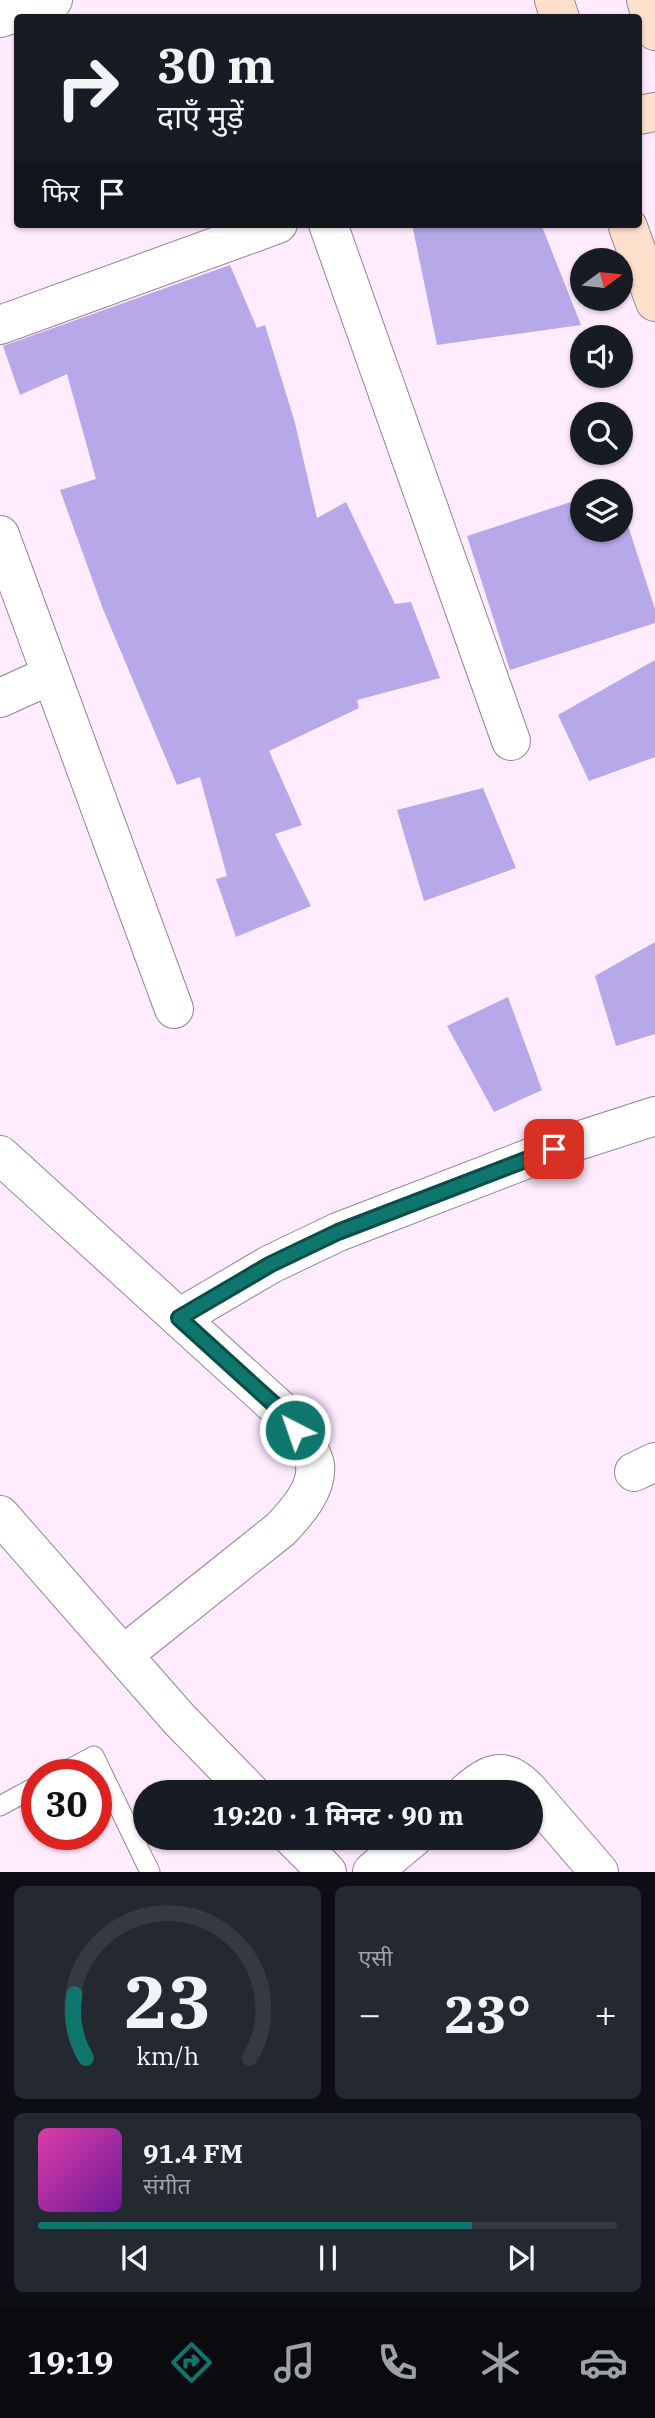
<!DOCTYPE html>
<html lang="hi">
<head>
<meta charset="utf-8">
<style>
  body { margin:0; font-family:"IBM Plex Serif","Noto Sans Devanagari",serif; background:#242831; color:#f1f3f6; height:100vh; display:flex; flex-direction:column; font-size:26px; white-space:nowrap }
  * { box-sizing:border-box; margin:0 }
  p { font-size:23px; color:#9ea1a6 }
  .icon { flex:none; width:38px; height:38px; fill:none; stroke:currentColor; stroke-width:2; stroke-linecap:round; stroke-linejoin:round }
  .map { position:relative; height:1872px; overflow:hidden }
  .sheet { display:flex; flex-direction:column; gap:14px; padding:14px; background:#0d0f14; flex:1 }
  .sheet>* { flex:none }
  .hud { position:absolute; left:14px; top:14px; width:628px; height:214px; border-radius:7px; box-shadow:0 2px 5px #0004; background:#171b24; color:#f1f3f6; overflow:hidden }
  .needle { width:46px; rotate:75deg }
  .controls { position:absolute; left:570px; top:248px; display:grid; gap:14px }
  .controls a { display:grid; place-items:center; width:63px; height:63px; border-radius:50%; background:#171b24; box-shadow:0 2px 5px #0004; font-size:35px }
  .speed { position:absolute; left:21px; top:1759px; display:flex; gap:14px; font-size:35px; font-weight:700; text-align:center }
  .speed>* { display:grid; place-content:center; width:91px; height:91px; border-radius:50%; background:#171b24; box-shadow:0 2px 5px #0004; line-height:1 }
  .speed .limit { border:10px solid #d22; background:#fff; color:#111 }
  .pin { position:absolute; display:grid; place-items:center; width:60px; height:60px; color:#fff; margin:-30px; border-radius:14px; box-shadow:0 4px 10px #0006 }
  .me { position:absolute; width:77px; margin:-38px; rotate:319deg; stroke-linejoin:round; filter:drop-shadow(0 0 5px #0008) }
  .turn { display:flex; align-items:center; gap:24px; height:147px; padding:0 28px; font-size:32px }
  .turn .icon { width:91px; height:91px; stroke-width:2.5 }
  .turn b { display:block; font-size:49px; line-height:60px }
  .then { display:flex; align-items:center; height:66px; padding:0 28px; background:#0003; gap:14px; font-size:26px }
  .big { font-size:52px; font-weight:700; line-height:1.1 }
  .sheet .tile { flex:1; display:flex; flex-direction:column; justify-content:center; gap:10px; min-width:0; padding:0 24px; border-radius:10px; background:#242831 }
  .sheet .dial { align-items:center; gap:0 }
  .dial svg { height:182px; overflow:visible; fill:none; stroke:#363941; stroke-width:7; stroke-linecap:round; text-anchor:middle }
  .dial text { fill:#f1f3f6; stroke:none }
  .song { display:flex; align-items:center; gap:21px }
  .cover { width:84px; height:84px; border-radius:10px; background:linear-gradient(135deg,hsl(320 70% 55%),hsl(280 70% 35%)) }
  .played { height:7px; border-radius:4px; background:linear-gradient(90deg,#0f766e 75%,#363941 75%) }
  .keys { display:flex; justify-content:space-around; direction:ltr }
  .heat { display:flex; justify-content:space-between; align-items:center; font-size:38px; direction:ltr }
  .sheet .tiles { flex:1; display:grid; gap:14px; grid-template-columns:1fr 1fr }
  .tile:last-child { grid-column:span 2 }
  .trip { position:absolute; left:133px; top:1780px; width:410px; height:70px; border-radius:35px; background:#171b24; box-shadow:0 2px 5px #0004; font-weight:700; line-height:70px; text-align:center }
  .dock { display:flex; height:112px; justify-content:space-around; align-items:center; background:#090b0e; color:#9ea1a6 }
  .dock .icon { width:49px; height:49px }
  .dock .current { color:#0f766e }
  .dock b { font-size:32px; color:#f1f3f6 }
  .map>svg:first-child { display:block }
  .building { fill:#b7a8ea }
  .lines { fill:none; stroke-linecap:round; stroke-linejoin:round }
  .service-casing { stroke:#948495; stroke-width:21 }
  .minor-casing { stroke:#948495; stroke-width:40 }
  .tertiary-casing { stroke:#948495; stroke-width:40 }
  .secondary-casing { stroke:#948495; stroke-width:40 }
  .service { stroke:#fff; stroke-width:19 }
  .minor { stroke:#fff; stroke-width:38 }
  .tertiary { stroke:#fff; stroke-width:38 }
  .secondary { stroke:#fde0cc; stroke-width:38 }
  .route-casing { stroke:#0a4d48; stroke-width:18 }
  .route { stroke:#0f766e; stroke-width:12 }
</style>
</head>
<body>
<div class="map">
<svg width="655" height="1872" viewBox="0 0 655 1872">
  <rect width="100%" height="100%" fill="#feebfe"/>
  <!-- building -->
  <g class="building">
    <path d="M412,224H541L581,325L437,345Z"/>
    <path d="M230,265L257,328L265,325L295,423L317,518L346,502L395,604L411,602L440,678L357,700L359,708L269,751L302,825L275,834L311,906L236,937L216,879L227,876L200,777L177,785L103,609L60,490L96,479L67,374L20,395L3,346Z"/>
    <path d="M583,498V530H621V504L655,609V623L510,670L467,536Z"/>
    <path d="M655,660V757L589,781L558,715Z"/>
    <path d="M483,788L516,868L424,901L397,810Z"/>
    <path d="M655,942V1034L616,1046L595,976Z"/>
    <path d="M508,997L542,1090L494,1112L447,1026Z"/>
  </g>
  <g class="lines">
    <defs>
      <g id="service">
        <path d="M60,1774L94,1756L150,1872"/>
        <path d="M0,1806L37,1786"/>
      </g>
      <g id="minor">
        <path d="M328,224L511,741"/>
        <path d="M0,325L278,224"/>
        <path d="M0,535L174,1009"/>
        <path d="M0,698L51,675"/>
        <path d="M0,1155L287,1416C294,1428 313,1452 315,1465C318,1489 296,1513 281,1529L123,1655"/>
        <path d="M179,1318L271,1264L338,1232L553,1149L655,1116"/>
        <path d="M634,1472L655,1462"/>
        <path d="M0,1515L179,1719L250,1792"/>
        <path d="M467,1792C492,1770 507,1766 530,1792"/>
        <path d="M530,1792L599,1872"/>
        <path d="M293,1838L327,1872"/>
        <path d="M372,1872L413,1838"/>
      </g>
      <path id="tertiary" d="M0,18L53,0"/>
      <g id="secondary">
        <path d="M554,0L560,18"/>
        <path d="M646,0L655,31"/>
        <path d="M639,115L655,112"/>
        <path d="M628,227L655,302"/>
      </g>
    </defs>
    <!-- service casing -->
    <use href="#service" class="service-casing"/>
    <!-- minor casing -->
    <use href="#minor" class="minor-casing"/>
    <!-- tertiary casing -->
    <use href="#tertiary" class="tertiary-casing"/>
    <!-- secondary casing -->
    <use href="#secondary" class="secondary-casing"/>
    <!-- service -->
    <use href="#service" class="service"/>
    <!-- minor -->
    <use href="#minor" class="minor"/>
    <!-- tertiary -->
    <use href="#tertiary" class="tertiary"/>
    <!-- secondary -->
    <use href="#secondary" class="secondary"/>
  </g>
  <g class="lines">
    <defs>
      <path id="route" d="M295,1430L287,1416L179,1318L271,1264L338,1232L554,1149"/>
    </defs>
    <!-- route casing -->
    <use href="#route" class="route-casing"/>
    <!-- route -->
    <use href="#route" class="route"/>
  </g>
</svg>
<div class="controls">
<a><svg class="needle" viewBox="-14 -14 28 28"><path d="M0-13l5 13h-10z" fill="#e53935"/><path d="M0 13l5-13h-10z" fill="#9ea1a6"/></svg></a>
<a><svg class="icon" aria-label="sound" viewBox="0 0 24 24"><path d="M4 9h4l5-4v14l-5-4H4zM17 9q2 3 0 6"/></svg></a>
<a><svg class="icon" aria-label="search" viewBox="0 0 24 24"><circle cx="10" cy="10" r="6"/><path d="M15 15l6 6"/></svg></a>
<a><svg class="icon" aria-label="layers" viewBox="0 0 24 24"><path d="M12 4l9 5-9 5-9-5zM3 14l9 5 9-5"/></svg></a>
</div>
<div class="speed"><div class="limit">30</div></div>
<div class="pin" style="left:554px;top:1149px;background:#d93025"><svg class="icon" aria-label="arrive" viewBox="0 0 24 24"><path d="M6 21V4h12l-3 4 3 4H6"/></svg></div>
<svg class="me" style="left:295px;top:1430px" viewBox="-20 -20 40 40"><circle r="17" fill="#0f766e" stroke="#fff" stroke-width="3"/><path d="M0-11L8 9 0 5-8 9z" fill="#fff"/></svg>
<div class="trip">19:20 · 1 मिनट · 90 m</div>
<div class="hud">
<div class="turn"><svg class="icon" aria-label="right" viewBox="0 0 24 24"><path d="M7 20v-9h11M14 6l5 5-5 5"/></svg><div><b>30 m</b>दाएँ मुड़ें</div></div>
<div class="then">फिर<svg class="icon" aria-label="arrive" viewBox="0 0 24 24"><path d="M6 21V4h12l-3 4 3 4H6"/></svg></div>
</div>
</div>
<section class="sheet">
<div class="tiles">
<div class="tile dial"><svg viewBox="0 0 100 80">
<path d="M14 69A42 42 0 1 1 86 69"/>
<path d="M14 69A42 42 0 0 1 9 41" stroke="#0f766e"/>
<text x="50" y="56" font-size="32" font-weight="700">23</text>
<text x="50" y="72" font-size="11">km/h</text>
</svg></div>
<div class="tile"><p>एसी</p>
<div class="heat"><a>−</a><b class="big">23°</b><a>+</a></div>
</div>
<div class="tile">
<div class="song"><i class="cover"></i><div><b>91.4 FM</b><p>संगीत</p></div></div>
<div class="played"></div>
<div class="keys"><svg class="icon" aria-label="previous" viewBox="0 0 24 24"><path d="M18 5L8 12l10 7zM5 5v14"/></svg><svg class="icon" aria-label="pause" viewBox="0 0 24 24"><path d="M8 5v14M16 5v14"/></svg><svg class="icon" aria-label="next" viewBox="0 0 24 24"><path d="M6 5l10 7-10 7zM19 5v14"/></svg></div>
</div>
</div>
</section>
<nav class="dock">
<b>19:19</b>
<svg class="icon current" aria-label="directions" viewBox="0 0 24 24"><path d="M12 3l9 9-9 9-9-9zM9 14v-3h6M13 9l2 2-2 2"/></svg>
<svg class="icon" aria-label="music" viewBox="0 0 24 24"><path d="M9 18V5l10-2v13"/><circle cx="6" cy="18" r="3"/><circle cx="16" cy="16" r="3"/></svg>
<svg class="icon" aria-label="phone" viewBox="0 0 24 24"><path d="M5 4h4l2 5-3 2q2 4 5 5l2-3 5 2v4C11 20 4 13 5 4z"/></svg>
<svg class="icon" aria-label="climate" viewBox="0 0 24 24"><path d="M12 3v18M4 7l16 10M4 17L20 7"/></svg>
<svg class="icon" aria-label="car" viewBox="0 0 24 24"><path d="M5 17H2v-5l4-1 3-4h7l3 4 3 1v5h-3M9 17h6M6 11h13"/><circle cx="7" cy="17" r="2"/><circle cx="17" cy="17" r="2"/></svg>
</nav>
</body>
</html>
